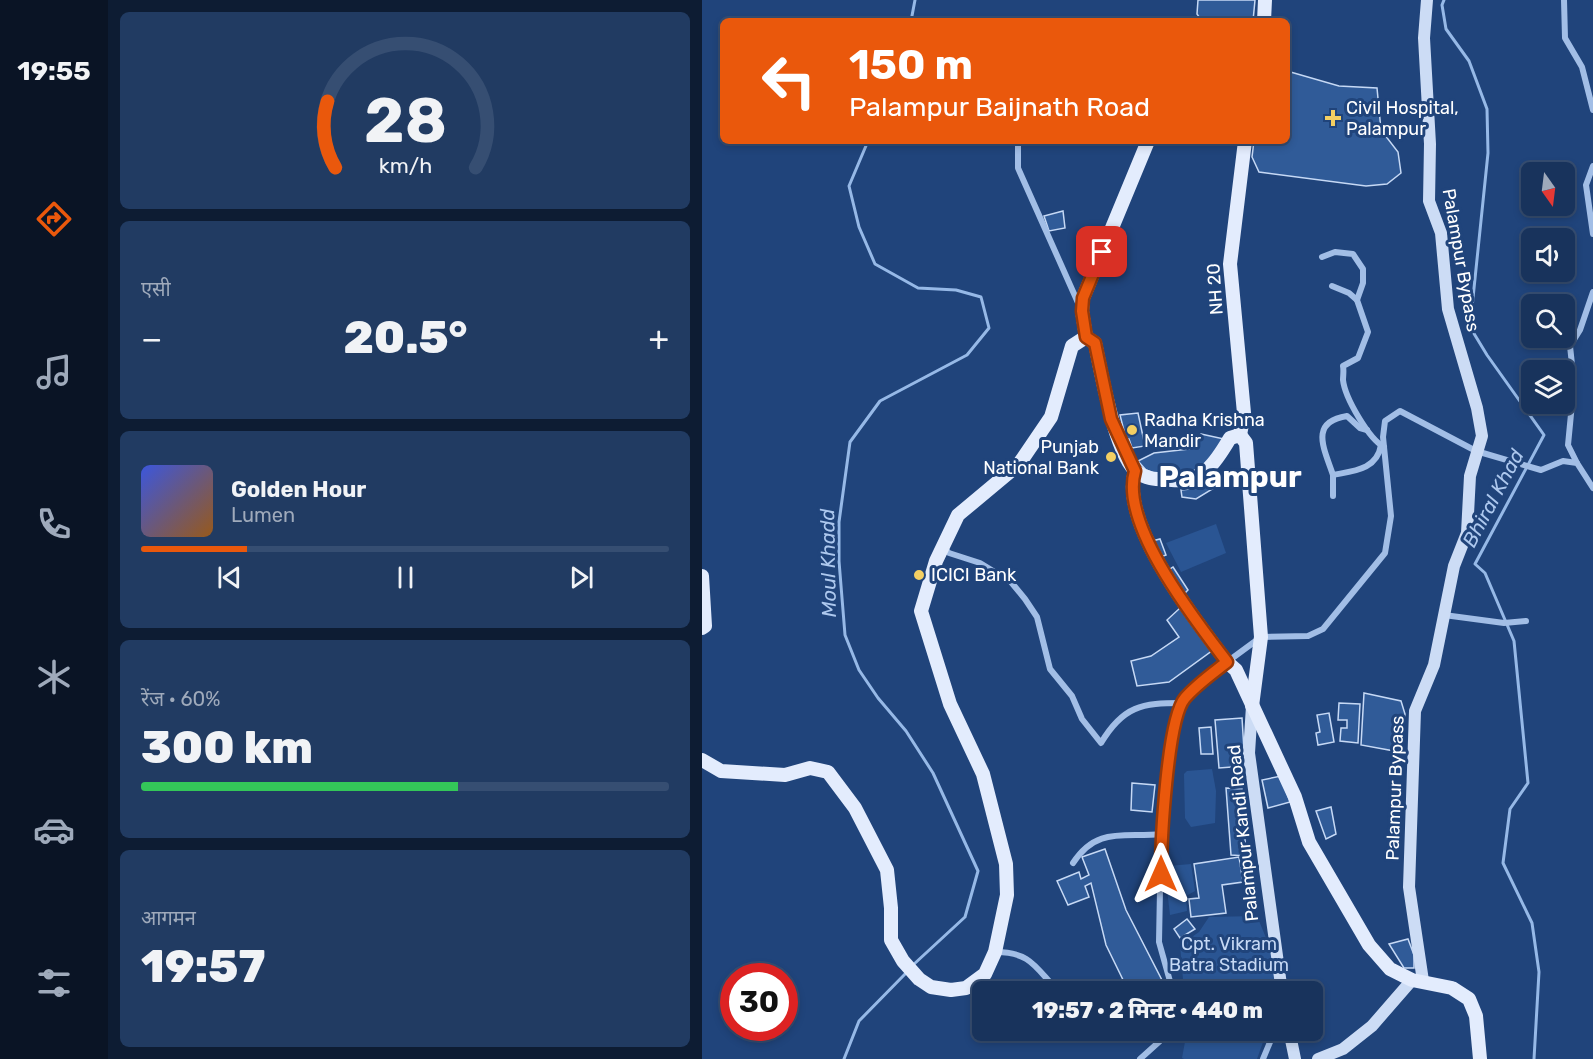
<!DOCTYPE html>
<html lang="hi">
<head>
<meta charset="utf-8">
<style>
  body { margin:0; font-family:Rubik,"Noto Sans Devanagari",sans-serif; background:#213b62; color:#f1f3f6; height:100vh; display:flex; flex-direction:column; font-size:22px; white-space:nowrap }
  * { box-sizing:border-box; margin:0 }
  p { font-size:20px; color:#9faabb }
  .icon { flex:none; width:33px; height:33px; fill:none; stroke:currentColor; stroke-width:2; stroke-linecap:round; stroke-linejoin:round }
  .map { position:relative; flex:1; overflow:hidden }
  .drawer { display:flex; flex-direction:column; gap:12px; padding:12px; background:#0d1c33; width:594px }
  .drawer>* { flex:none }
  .guide { position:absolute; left:18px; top:18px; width:570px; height:126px; border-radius:9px; box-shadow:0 3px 9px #0003,0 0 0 2px #364e72; background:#ea580c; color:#fff; overflow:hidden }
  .needle { width:39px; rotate:166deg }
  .fabs { position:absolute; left:819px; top:162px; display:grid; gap:12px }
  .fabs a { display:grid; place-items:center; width:54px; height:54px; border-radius:9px; background:#18335c; box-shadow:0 3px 9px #0003,0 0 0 2px #364e72; font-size:30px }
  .speed { position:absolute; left:18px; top:963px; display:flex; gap:12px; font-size:30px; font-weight:700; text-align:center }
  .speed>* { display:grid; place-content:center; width:78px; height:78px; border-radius:50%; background:#18335c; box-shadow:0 3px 9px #0003,0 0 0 2px #364e72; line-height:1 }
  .speed .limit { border:9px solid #d22; background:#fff; color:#111 }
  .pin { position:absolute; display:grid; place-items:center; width:51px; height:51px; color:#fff; margin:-26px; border-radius:12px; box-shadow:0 3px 9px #0006 }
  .me { position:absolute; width:66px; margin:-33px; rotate:0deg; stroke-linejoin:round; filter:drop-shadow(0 0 4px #0008) }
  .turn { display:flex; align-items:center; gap:21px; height:126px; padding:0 30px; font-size:27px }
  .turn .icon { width:78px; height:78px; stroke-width:2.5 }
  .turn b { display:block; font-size:42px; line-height:51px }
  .big { font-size:45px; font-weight:800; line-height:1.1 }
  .drawer .card { flex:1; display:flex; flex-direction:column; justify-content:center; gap:9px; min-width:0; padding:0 21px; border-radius:9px; background:#213b62 }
  .drawer .dial { align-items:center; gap:0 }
  .dial svg { height:156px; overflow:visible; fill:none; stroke:#364e72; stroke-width:7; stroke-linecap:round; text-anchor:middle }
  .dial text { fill:#f1f3f6; stroke:none }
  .song { display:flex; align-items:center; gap:18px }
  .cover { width:72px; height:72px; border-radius:9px; background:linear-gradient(135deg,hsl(230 70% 55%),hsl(30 70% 35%)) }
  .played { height:6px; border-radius:3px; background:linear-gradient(90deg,#ea580c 20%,#364e72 20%) }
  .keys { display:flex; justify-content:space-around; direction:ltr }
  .heat { display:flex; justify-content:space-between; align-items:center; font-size:33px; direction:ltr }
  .charge { height:9px; border-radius:4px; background:linear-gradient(90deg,#34c759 60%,#364e72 0) }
  .trip { position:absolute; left:270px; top:981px; width:351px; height:60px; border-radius:9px; background:#18335c; box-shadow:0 3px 9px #0003,0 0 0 2px #364e72; font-weight:800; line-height:60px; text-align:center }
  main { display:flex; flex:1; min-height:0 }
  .dock { display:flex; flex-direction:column; width:108px; justify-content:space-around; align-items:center; background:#0a1425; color:#9faabb }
  .dock .icon { width:42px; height:42px }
  .dock .current { color:#ea580c }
  .dock b { font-size:27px; color:#f1f3f6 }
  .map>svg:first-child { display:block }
  .green { fill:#2a5593 }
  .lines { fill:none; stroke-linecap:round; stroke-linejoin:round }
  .stream { stroke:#96b9e7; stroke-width:3 }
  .building { fill:#305b98; stroke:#c6d9f5; stroke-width:1.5 }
  .street { stroke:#a2bee6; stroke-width:6 }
  .secondary { stroke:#ccdcf5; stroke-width:12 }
  .primary { stroke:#e3ecfd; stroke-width:14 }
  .route-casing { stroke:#983908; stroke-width:15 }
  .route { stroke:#ea580c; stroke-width:10 }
  .poi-dot { fill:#f3cf63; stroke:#20447b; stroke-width:2 }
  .labels { text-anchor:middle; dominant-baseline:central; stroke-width:6; stroke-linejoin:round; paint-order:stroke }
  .poi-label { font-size:18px; fill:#fff; stroke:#20447b; text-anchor:start }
  .street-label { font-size:18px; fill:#fff; stroke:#20447b }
  .park-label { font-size:18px; fill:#c6d9f5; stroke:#20447b }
  .water-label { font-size:20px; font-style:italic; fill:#adc8ee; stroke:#20447b }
  .town-label { font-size:30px; font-weight:bold; fill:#fff; stroke:#20447b }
</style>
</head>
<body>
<main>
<nav class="dock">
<b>19:55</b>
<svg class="icon current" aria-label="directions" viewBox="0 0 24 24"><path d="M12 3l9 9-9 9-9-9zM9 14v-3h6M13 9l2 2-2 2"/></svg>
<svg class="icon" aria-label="music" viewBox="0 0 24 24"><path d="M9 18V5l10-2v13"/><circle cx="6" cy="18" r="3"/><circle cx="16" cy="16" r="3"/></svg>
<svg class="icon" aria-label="phone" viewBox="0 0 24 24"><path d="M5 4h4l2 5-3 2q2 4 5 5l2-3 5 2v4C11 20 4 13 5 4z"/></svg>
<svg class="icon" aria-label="climate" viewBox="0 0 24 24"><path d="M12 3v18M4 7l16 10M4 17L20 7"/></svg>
<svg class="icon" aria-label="car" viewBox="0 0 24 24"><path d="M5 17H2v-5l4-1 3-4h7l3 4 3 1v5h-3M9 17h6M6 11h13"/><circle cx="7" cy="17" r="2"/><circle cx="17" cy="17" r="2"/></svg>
<svg class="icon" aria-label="filters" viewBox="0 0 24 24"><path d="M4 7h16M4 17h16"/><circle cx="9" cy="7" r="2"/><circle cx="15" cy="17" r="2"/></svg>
</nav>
<section class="drawer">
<div class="card dial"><svg viewBox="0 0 100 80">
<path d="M14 69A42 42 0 1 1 86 69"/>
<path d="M14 69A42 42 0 0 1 10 35" stroke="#ea580c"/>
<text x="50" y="56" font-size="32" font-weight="700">28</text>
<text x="50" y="72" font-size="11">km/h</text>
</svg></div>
<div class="card"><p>एसी</p>
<div class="heat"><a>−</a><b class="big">20.5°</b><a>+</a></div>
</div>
<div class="card">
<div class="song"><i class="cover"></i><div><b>Golden Hour</b><p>Lumen</p></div></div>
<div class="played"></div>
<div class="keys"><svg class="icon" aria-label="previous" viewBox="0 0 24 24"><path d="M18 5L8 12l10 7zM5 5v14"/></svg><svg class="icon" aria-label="pause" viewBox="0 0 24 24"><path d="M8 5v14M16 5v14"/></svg><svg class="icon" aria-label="next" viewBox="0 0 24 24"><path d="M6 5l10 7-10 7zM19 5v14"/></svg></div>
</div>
<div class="card"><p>रेंज · 60%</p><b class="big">300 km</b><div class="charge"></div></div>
<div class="card"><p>आगमन</p><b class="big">19:57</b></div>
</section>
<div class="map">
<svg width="891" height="1059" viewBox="0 0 891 1059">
  <rect width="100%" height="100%" fill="#20447b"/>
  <!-- green -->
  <g class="green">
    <path d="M514,524L524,553L479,572L464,543Z"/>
    <path d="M510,769L514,791L513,823L489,827L483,818L482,774L485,771Z"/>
    <path d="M489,864L493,891L484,896L485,911L468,915L463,873L466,866Z"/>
    <path d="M555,916L569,950L575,991H482L478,945L497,932L507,917Z"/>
    <path d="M485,1031V1030L565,1031L555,1059H482L480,1058Z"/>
  </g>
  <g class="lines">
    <!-- stream -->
    <g class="stream">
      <path d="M742,0L740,5L744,29L767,61L785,109L786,153L768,327L785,355L842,435L773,564L783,573L812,641L826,783L808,809L801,863L830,923L837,972L832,1059"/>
      <path d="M209,21L213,0"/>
      <path d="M166,141L147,186L157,227L173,264L216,288L254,290L279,297L287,328L265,355L178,401L148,442L137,522V561L143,635L157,670L176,698L204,731L231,773L276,871L263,917L211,965"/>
      <path d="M142,1059L157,1021L205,972"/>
    </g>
  </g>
  <!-- building -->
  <g class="building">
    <path d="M496,0H553L551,21H500L495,14Z"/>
    <path d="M585,71L637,86L675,88L679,130L696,152L699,173L685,184L664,186L557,172L550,157L552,141H585Z"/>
    <path d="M361,211L363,228L347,231L342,216Z"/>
    <path d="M436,413L443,446L430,448L427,439H424L418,415Z"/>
    <path d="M499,434L522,439L510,461L486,475H457L444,470L436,461L452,453L487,449Z"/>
    <path d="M515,476L517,485L494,499L480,497L479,490L497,488Z"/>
    <path d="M458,539L464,555L458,557L450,541Z"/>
    <path d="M471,567L486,590L482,594L465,571Z"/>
    <path d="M478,608L511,650L467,682L435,686L429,661L449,656L477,637L465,620Z"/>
    <path d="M662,693L699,701L703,714L698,752L659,745Z"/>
    <path d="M637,703L658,704L656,743L638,741L639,728H645V720H636Z"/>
    <path d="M627,713L632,742L616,745L614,733L618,732L615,715Z"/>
    <path d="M540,718L543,766L517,768L513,720Z"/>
    <path d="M509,727L511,754H499L497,728Z"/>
    <path d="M579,776L588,802L566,808L560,780Z"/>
    <path d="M430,783L453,785L450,812L429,810Z"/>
    <path d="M524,788L540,789L544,856L529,855Z"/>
    <path d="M629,807L634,834L624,839L614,811Z"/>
    <path d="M403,849L424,910L463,986L452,992H427L404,945L389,883L383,886L387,897L366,905L355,881L377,872L379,879L387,875L380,857Z"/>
    <path d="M537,857L541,882L520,885L524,913L489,917L487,899L497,898L492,864Z"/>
    <path d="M485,919L493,929L478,938L472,929Z"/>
    <path d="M706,939L712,955V968H702L687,944Z"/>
  </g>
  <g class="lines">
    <!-- street -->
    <g class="street">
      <path d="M862,0L863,38L880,67L891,110"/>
      <path d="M316,141V168L377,305"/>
      <path d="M891,166L884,185L891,234"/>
      <path d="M620,257L633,252L651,254L661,269V283L655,300L666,332L656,358L641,366C642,371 641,376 641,380C643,398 667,439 682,447"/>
      <path d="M630,286L647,293L655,300"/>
      <path d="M875,463L866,445L872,383L868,346L878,330L891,292"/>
      <path d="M631,475C622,448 607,422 645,416L658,428L665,430"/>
      <path d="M631,496V475C651,471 675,470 679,445"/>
      <path d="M241,547L247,553L278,563L309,582L323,599L335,617L348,669L370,696L380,719L399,743C421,706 440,703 480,703"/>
      <path d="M742,615L802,623L824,621"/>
      <path d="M371,863C395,826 422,838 460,834"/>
      <path d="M294,952C330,952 334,969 357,992"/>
      <path d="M471,992L457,942L459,837L467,764L480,703L525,662L559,637L606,636L621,629L683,553L689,516L681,437L683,421L698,411L774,451L839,470L861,461L875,463L891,488"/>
      <path d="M438,1059L458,1041L462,1030"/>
      <path d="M561,1059L573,1030"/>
    </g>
    <!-- secondary -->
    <g class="secondary">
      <path d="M550,706L547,753L580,992"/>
      <path d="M721,981L707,887L713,711L732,665L752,566L765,533L768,476L780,436L775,408L746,309L739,233L727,201L728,144L722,38L725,0"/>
      <path d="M587,1030L593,1059"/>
      <path d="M616,1059L641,1049L670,1026L710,980"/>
    </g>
    <!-- primary -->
    <g class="primary">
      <path d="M562,21L563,0"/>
      <path d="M384,337L380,311L381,298L446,141"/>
      <path d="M538,435L542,413L528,264L543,141"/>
      <path d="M538,435L544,443L559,637L550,706"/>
      <path d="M433,471C417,524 494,621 525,662L534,670L593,797L607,842L667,945L688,969L710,980L750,988L767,999L774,1016L778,1059"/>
      <path d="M0,576L3,626L0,628"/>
      <path d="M0,760L19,771L83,775L108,768L126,772L153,808L185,870L189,908V940L201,961L217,979L229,987L249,990L264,988L283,974L293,952L305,895L304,864L281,774L248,704L219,611L234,561L256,515L317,464L349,417L370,346L384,337L393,343C399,370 413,456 435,472C445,480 458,479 470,480C501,483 514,462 528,438L538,435"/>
    </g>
  </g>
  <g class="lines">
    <defs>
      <path id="route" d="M400,252L381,298L380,311L384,337L393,343L409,419L433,471C417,524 494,621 525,662C511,673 495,684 483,698C465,719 459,843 459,874"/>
    </defs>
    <!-- route casing -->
    <use href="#route" class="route-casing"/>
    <!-- route -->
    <use href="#route" class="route"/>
  </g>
  <!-- markers -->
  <g class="poi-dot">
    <path d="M628 109h6v6h6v6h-6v6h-6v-6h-6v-6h6z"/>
    <circle cx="430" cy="430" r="6"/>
    <circle cx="409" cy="457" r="6"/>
    <circle cx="217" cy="575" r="6"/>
  </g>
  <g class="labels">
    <!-- poi labels -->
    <g class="poi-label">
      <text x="644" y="108">Civil Hospital,<tspan x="644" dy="21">Palampur</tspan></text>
      <text x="442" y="420">Radha Krishna<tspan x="442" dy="21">Mandir</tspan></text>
      <text x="397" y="447" text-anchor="end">Punjab<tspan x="397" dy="21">National Bank</tspan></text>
      <text x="229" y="575">ICICI Bank</text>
    </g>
    <!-- street labels -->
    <g class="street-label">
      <text transform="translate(759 260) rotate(80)">Palampur Bypass</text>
      <text transform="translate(513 289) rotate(-94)">NH 20</text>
      <text transform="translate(693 788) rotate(-88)">Palampur Bypass</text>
      <text transform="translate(541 833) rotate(-96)">Palampur Kandi Road</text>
    </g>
    <!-- park labels -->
    <g class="park-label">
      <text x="527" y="944">Cpt. Vikram<tspan x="527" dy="21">Batra Stadium</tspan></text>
    </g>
    <!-- water labels -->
    <g class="water-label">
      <text transform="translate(791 498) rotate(-62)">Bhiral Khad</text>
      <text transform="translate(126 563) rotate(-91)">Moul Khadd</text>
    </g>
    <!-- town labels -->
    <g class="town-label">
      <text x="528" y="477">Palampur</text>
    </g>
  </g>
</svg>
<div class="fabs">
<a><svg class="needle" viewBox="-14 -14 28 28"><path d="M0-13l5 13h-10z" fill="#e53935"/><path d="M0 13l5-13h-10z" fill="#9faabb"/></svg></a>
<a><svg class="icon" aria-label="sound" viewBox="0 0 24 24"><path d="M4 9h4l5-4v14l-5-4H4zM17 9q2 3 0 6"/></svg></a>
<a><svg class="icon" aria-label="search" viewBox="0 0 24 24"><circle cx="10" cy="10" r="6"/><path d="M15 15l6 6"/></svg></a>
<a><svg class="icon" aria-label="layers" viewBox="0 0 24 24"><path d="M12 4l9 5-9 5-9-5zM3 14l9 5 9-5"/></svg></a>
</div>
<div class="speed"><div class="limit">30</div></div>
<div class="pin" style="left:400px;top:252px;background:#d93025"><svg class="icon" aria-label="arrive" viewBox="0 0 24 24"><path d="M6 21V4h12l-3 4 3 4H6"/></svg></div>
<svg class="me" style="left:459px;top:874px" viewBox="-20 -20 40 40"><path d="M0-17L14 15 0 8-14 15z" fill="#ea580c" stroke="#fff" stroke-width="4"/></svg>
<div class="trip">19:57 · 2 मिनट · 440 m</div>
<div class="guide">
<div class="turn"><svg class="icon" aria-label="left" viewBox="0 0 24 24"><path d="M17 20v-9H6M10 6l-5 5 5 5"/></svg><div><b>150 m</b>Palampur Baijnath Road</div></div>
</div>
</div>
</main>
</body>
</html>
